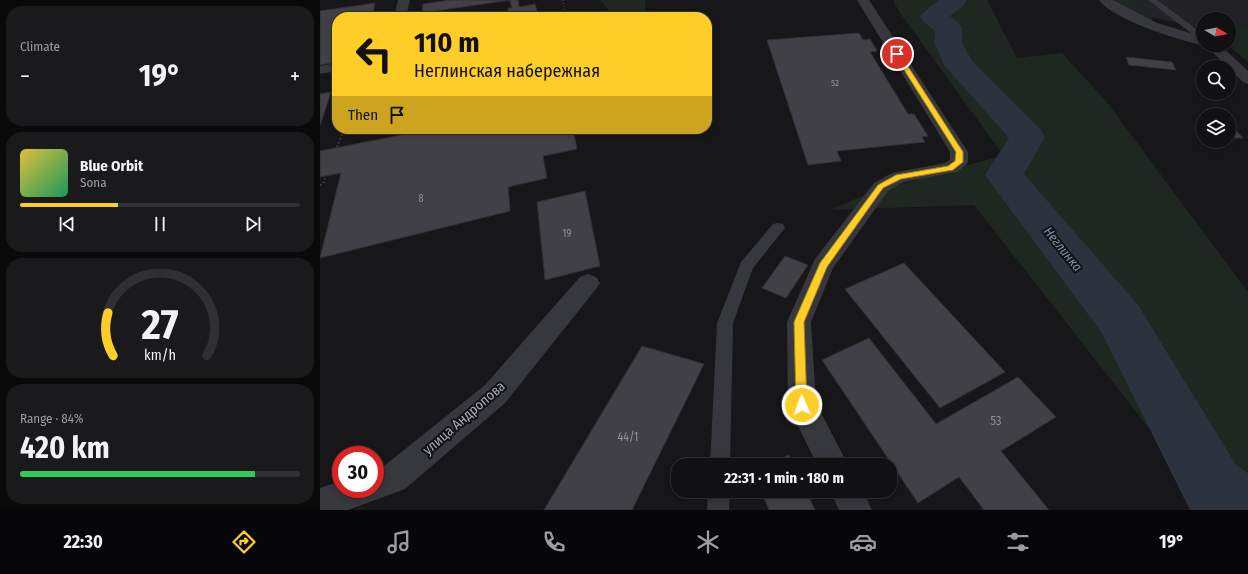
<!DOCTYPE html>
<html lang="en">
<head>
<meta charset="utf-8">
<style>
  body { margin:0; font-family:"Fira Sans Condensed",sans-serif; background:#1a191c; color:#f1f3f6; height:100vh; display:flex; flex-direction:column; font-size:15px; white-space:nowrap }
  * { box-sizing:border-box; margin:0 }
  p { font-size:13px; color:#9c9da0 }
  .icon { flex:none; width:22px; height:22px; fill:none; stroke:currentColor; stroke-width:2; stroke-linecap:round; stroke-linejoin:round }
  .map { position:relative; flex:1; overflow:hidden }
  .sheet { display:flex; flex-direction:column; gap:6px; padding:6px; background:#09090a; width:320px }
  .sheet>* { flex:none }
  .top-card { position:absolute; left:12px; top:12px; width:380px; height:122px; border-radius:16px; box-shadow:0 2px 6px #0003,0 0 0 1px #303033; background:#ffcd28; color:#111; overflow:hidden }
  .needle { width:26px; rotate:100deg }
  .fabs { position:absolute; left:876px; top:12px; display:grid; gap:8px }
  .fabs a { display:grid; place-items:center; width:40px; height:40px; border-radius:50%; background:#111013; box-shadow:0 2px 6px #0003,0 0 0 1px #303033; font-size:20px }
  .speed { position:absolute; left:12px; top:446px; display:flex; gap:8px; font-size:20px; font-weight:700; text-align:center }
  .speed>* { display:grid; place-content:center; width:52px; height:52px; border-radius:50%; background:#111013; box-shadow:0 2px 6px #0003,0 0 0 1px #303033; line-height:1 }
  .speed .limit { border:6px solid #d22; background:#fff; color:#111 }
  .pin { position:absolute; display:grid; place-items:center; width:34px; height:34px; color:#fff; margin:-17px; border:2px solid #fff; border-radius:50%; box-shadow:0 1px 4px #0007 }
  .me { position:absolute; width:44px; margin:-22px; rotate:358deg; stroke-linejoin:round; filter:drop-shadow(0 0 3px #0008) }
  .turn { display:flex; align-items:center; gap:14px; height:84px; padding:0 16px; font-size:18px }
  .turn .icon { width:52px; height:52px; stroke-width:2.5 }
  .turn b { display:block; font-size:28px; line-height:34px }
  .then { display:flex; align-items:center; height:38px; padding:0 16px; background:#0003; gap:8px; font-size:15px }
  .big { font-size:30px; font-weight:700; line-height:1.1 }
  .sheet .card { flex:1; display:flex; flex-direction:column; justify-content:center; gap:6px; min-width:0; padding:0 14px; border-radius:16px; background:#1a191c }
  .sheet .dial { align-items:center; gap:0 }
  .dial svg { height:104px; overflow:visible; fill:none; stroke:#303033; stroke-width:7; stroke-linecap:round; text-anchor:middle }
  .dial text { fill:#f1f3f6; stroke:none }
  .song { display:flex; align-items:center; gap:12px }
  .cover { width:48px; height:48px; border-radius:6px; background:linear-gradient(135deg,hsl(50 70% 55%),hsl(150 70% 35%)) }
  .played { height:4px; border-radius:2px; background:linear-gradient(90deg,#ffcd28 35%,#303033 35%) }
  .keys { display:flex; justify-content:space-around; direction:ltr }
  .heat { display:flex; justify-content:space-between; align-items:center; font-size:22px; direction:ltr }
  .charge { height:6px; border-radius:3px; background:linear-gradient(90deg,#34c759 84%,#303033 0) }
  .trip { position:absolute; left:351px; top:458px; width:226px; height:40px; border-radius:16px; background:#111013; box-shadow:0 2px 6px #0003,0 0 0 1px #303033; font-weight:700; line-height:40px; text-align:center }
  .tab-bar { display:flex; height:64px; justify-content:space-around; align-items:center; background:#070608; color:#9c9da0 }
  .tab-bar .icon { width:28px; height:28px }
  .tab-bar .selected { color:#ffcd28 }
  .tab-bar b { font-size:18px; color:#f1f3f6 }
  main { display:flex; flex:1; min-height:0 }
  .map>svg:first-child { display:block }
  .built { fill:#232226 }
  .green { fill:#1e2720 }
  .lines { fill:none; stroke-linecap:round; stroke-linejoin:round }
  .river { fill:#2b343e; fill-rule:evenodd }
  .building { fill:#414046; stroke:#313035 }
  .path-far1 { stroke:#3d3e45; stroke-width:1.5; stroke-dasharray:1 2; stroke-linecap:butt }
  .path { stroke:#3d3e45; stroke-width:2; stroke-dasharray:1.5 2.5; stroke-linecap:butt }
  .service { fill:#37373e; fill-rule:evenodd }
  .minor { fill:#37373e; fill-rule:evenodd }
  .route { fill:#ffcd28; stroke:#a6851a }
  .labels { text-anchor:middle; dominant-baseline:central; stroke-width:4; stroke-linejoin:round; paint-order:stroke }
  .far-number-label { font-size:9px; fill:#8e909d }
  .number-label { font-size:10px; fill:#8e909d }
  .near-number-label { font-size:12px; fill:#8e909d }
  .water-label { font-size:13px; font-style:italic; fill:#7c95b7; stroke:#121114 }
  .near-street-label { font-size:14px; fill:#a8abba; stroke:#121114 }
</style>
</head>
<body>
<main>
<section class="sheet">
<div class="card"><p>Climate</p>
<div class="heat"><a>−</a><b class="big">19°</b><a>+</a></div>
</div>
<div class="card">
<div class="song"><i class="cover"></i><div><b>Blue Orbit</b><p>Sona</p></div></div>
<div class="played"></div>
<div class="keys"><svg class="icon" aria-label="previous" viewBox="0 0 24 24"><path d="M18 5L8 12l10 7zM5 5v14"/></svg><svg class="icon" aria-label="pause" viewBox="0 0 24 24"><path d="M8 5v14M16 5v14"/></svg><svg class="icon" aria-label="next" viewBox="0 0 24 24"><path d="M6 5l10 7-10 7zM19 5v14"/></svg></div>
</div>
<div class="card dial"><svg viewBox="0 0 100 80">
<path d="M14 69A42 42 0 1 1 86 69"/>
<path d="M14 69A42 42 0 0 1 10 36" stroke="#ffcd28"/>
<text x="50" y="56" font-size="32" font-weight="700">27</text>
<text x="50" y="72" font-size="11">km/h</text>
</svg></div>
<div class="card"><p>Range · 84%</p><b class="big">420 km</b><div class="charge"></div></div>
</section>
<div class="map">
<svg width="928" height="510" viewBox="0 0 928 510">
  <rect width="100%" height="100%" fill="#171619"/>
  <!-- built -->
  <path class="built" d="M786,0H928V26L909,27V19H883V28L801,11Z"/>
  <!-- green -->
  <g class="green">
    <path d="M280,0H325L326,17H295Z"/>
    <path d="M573,0H667L697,58L742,53L786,101L928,292V467L924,510H893L654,205L510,210L542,196L683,155L580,13Z"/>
    <path d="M793,0H810L834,20H825Z"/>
    <path d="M928,26V62L908,45L909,27Z"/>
  </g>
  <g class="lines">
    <!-- river -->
    <path class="river" d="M619,0H647L644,5L630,16L638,22L642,28V42L652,61L720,129L725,137L704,174L818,305L916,465L928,473V510H870L782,333L665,175L689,138L624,65L614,42L615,31L604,22L600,17L604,12Z"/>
  </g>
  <!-- building -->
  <g class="building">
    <path d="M130,0H198L199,7L215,4L217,11L206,13L207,17H181V14L188,13V8H192L190,0L102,13L103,4Z"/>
    <path d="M55,3L52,17H17V62L0,65V11Z"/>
    <path d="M539,33L543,40L550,39L557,51L550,52L588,114H594L608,136L602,137L605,142L517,151L521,161L488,165L447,40Z"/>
    <path d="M806,57L852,62L856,70L809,65Z"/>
    <path d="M11,92L0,126V94Z"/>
    <path d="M909,127H913L923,138H909Z"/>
    <path d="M111,129H255H253L257,149L223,156L227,178L188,187L190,211L0,258L21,173L0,177V151Z"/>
    <path d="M265,191L280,266L225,280L217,202Z"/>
    <path d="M465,256L488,265L466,298L442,288Z"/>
    <path d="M584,263L685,372L620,408L525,289Z"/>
    <path d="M549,338L616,424L698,377L736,417L681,451L729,510H664L639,477L598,503L502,360Z"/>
    <path d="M322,346L384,364L312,510H224Z"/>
    <path d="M469,455L474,465H447Z"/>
    <path d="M441,491H486L495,510H449Z"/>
  </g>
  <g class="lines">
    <!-- path-far1 -->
    <path class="path-far1" d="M243,0L245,17"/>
    <!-- path -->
    <g class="path">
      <path d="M17,147L24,129"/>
      <path d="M0,185L3,184L6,176"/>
    </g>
    <!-- service -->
    <g class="service">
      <path d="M828,0H837L883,34V41L880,40Z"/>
      <path d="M458,223L463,224L465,228L433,268L413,323L410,465H390L397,323L421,262L453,224Z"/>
      <path d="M388,491H410L409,510H387Z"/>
    </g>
    <!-- minor -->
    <g class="minor">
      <path d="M78,0H90L86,17H74Z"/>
      <path d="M537,0H549L648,152V162L645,166L637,172L584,182L568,191L513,268L491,322L496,403L528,465H497L468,405L467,322L495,259L554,183L572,173L625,163L630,160V152Z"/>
      <path d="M779,0H793L837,23L883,37V45C860,41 792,19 779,0Z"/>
      <path d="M885,45H900L928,71V84L923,82Z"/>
      <path d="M17,63V71L0,74V66Z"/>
      <path d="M268,274L276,277L280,283L276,289L185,403L85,489L28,510H0V488L21,481V489H55V469L64,466L165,385L260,277Z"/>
      <path d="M510,491H543L552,510H519Z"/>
    </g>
  </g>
  <!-- route -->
  <path class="route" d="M575,52L580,54L643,152V162L633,170L581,179L563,188L507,267L484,322L487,405L486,408L482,410L478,408L476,405L474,322L500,263L558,185L576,175L628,166L635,161L636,152L574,54Z"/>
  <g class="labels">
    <!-- far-number labels -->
    <g class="far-number-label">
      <text x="515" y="83">52</text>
    </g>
    <!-- number labels -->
    <g class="number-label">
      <text x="101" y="199">8</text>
      <text x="247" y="234">19</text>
    </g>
    <!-- near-number labels -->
    <g class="near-number-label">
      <text x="676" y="421">53</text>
      <text x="308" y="437">44/1</text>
    </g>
    <!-- water labels -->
    <g class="water-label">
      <text transform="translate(743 249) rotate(51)">Неглинка</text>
    </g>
    <!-- near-street labels -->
    <g class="near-street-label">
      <text transform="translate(144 418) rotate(-41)">улица Андропова</text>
    </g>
  </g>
</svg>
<div class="fabs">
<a><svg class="needle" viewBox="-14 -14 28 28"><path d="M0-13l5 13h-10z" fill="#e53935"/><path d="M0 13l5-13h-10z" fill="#9c9da0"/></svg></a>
<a><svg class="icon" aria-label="search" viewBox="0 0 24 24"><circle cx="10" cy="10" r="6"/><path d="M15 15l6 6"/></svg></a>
<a><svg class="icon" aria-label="layers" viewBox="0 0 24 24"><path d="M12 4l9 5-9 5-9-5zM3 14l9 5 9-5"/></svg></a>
</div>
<div class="speed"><div class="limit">30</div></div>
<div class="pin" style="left:577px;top:54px;background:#d93025"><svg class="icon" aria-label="arrive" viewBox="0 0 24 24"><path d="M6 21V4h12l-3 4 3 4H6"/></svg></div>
<svg class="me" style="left:482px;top:405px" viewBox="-20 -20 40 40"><circle r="17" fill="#ffcd28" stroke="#fff" stroke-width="3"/><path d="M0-11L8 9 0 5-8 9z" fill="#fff"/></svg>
<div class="trip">22:31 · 1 min · 180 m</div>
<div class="top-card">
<div class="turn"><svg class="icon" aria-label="left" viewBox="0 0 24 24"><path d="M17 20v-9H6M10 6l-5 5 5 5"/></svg><div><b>110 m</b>Неглинская набережная</div></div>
<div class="then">Then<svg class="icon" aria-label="arrive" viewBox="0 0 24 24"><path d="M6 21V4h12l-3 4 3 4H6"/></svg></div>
</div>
</div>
</main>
<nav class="tab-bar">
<b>22:30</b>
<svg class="icon selected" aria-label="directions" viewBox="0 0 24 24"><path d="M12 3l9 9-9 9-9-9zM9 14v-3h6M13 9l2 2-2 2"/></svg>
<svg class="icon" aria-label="music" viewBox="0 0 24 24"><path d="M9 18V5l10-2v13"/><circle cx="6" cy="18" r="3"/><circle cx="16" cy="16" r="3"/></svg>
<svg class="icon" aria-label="phone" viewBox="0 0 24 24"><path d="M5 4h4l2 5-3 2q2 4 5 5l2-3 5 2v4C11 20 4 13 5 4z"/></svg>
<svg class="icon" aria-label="climate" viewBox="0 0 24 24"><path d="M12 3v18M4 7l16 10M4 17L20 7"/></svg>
<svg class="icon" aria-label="car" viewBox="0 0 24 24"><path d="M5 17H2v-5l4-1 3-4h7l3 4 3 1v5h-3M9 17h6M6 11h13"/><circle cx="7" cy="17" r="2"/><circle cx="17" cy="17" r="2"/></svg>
<svg class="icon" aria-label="filters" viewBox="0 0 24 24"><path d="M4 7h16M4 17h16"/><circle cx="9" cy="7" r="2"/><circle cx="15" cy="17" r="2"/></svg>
<b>19°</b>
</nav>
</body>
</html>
